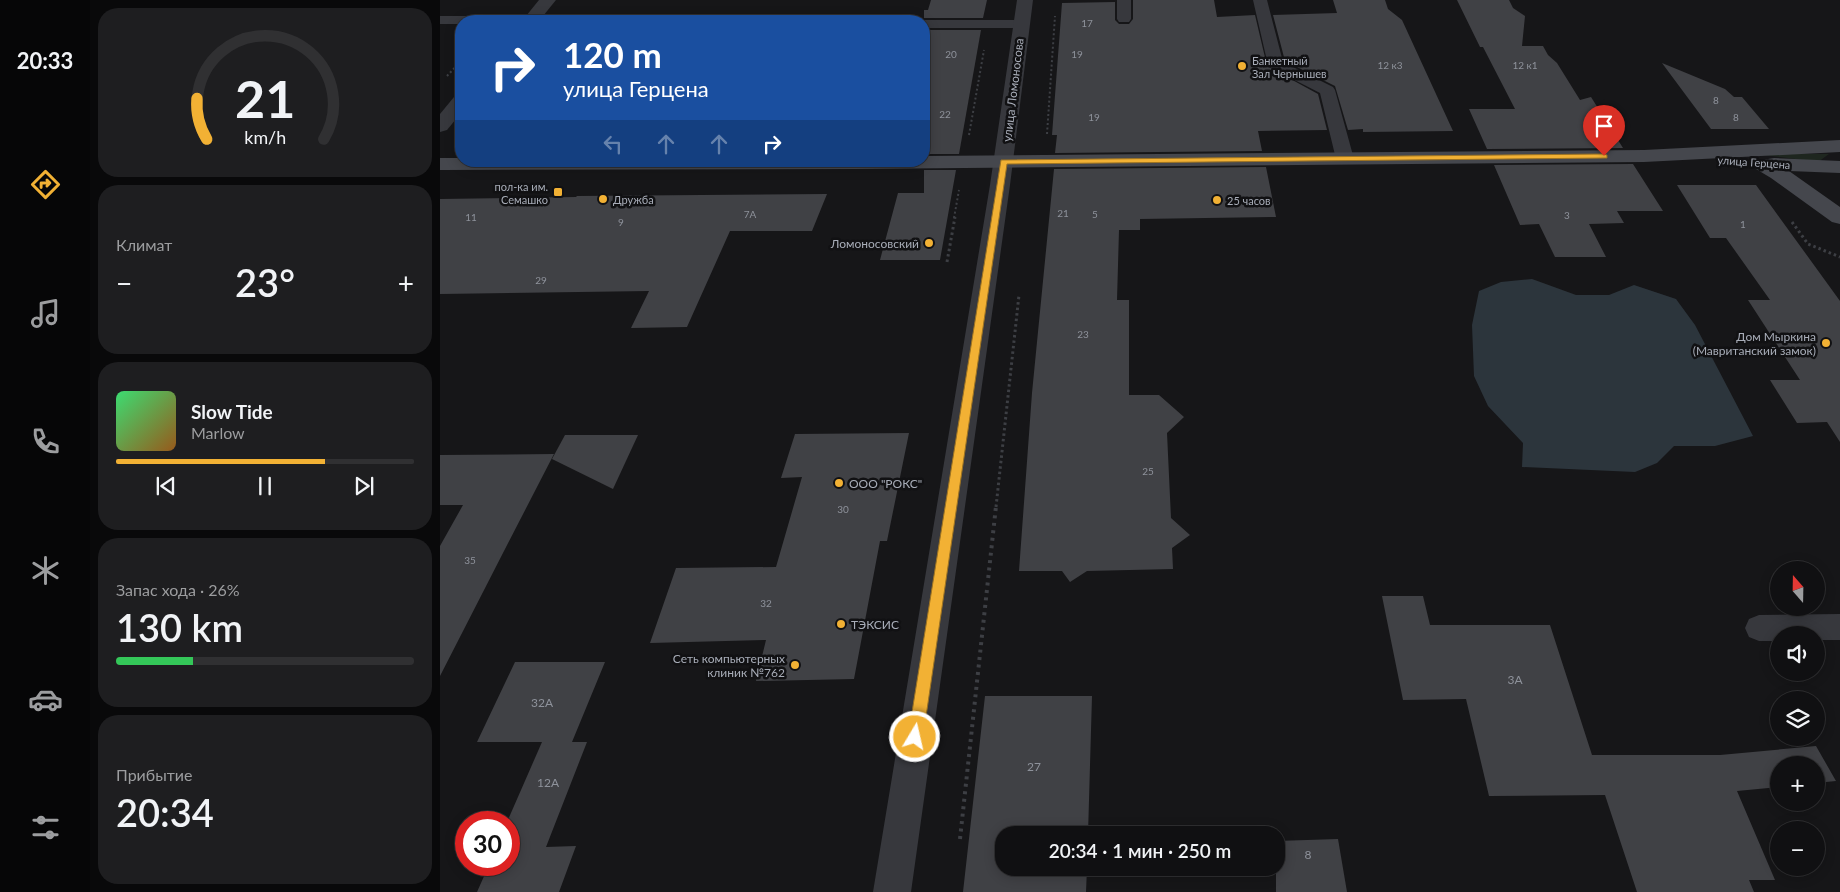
<!DOCTYPE html>
<html lang="ru">
<head>
<meta charset="utf-8">
<style>
  body { margin:0; font-family:Lato,sans-serif; background:#1e1e20; color:#f1f3f6; height:100vh; display:flex; flex-direction:column; font-size:19px; white-space:nowrap }
  * { box-sizing:border-box; margin:0 }
  p { font-size:16px; color:#9c9d9f }
  .icon { flex:none; width:28px; height:28px; fill:none; stroke:currentColor; stroke-width:2; stroke-linecap:round; stroke-linejoin:round }
  .map { position:relative; flex:1; overflow:hidden }
  .panel { display:flex; flex-direction:column; gap:8px; padding:8px; background:#09090a; width:350px }
  .panel>* { flex:none }
  .top-card { position:absolute; left:15px; top:15px; width:475px; height:152px; border-radius:20px; box-shadow:0 2px 12px #0003,0 0 0 1px #303032; background:#1a4fa0; color:#fff; overflow:hidden }
  .needle { width:32px; rotate:340deg }
  .controls { position:absolute; left:1330px; top:561px; display:grid; gap:10px }
  .controls a { display:grid; place-items:center; width:55px; height:55px; border-radius:50%; background:#101012; box-shadow:0 2px 12px #0003,0 0 0 1px #303032; font-size:25px }
  .speed { position:absolute; left:15px; top:811px; display:flex; gap:10px; font-size:25px; font-weight:700; text-align:center }
  .speed>* { display:grid; place-content:center; width:65px; height:65px; border-radius:50%; background:#101012; box-shadow:0 2px 12px #0003,0 0 0 1px #303032; line-height:1 }
  .speed .limit { border:8px solid #d22; background:#fff; color:#111 }
  .pin { position:absolute; display:grid; place-items:center; width:42px; height:42px; color:#fff; margin:-51px -21px; border-radius:50% 50% 50% 0; rotate:-45deg; box-shadow:0 0 5px #0007 }
  .pin .icon { rotate:45deg }
  .me { position:absolute; width:55px; margin:-28px; rotate:9deg; stroke-linejoin:round; filter:drop-shadow(0 0 4px #0008) }
  .turn { display:flex; align-items:center; gap:18px; height:105px; padding:0 25px; font-size:22px }
  .turn .icon { width:65px; height:65px; stroke-width:2.5 }
  .turn b { display:block; font-size:35px; line-height:42px }
  .lanes { display:flex; align-items:center; height:48px; padding:0 25px; background:#0003; justify-content:center; gap:25px; direction:ltr }
  .lanes .off { opacity:.35 }
  .big { font-size:38px; font-weight:600; line-height:1.1 }
  .panel .widget { flex:1; display:flex; flex-direction:column; justify-content:center; gap:8px; min-width:0; padding:0 18px; border-radius:20px; background:#1e1e20 }
  .panel .dial { align-items:center; gap:0 }
  .dial svg { height:130px; overflow:visible; fill:none; stroke:#303032; stroke-width:7; stroke-linecap:round; text-anchor:middle }
  .dial text { fill:#f1f3f6; stroke:none }
  .song { display:flex; align-items:center; gap:15px }
  .cover { width:60px; height:60px; border-radius:8px; background:linear-gradient(135deg,hsl(140 70% 55%),hsl(30 70% 35%)) }
  .played { height:5px; border-radius:2px; background:linear-gradient(90deg,#f2b134 70%,#303032 70%) }
  .keys { display:flex; justify-content:space-around; direction:ltr }
  .heat { display:flex; justify-content:space-between; align-items:center; font-size:28px; direction:ltr }
  .charge { height:8px; border-radius:4px; background:linear-gradient(90deg,#34c759 26%,#303032 0) }
  .trip { position:absolute; left:555px; top:826px; width:290px; height:50px; border-radius:20px; background:#101012; box-shadow:0 2px 12px #0003,0 0 0 1px #303032; font-weight:600; line-height:50px; text-align:center }
  main { display:flex; flex:1; min-height:0 }
  .dock { display:flex; flex-direction:column; width:90px; justify-content:space-around; align-items:center; background:#060607; color:#9c9d9f }
  .dock .icon { width:35px; height:35px }
  .dock .active { color:#f2b134 }
  .dock b { font-size:22px; color:#f1f3f6 }
  .map>svg:first-child { display:block }
  .green { fill:#1e261f }
  .water { fill:#2c353c }
  .building { fill:#404145 }
  .lines { fill:none; stroke-linecap:round; stroke-linejoin:round }
  .path-far2 { stroke:#3d3f44; stroke-width:2; stroke-dasharray:2 2.5; stroke-linecap:butt }
  .path-far1 { stroke:#3d3f44; stroke-width:3; stroke-dasharray:2.5 3; stroke-linecap:butt }
  .path { stroke:#3d3f44; stroke-width:4; stroke-dasharray:3 4.5; stroke-linecap:butt }
  .lane { fill:#37383d; fill-rule:evenodd }
  .street { fill:#37383d; fill-rule:evenodd }
  .secondary { fill:#45474d; fill-rule:evenodd }
  .route { fill:#f2b134; stroke:#9d7322 }
  .poi-dot { fill:#f2b134; stroke:#111113; stroke-width:2 }
  .labels { text-anchor:middle; dominant-baseline:central; stroke-width:5; stroke-linejoin:round; paint-order:stroke }
  .number-label { font-size:10px; fill:#8e929b }
  .far-poi-label { font-size:11px; fill:#a8adb8; stroke:#111113; text-anchor:start }
  .far-street-label { font-size:11px; fill:#a8adb8; stroke:#111113 }
  .street-label { font-size:12px; fill:#a8adb8; stroke:#111113 }
  .poi-label { font-size:12px; fill:#a8adb8; stroke:#111113; text-anchor:end }
  .near-number-label { font-size:12px; fill:#8e929b }
</style>
</head>
<body>
<main>
<nav class="dock">
<b>20:33</b>
<svg class="icon active" aria-label="directions" viewBox="0 0 24 24"><path d="M12 3l9 9-9 9-9-9zM9 14v-3h6M13 9l2 2-2 2"/></svg>
<svg class="icon" aria-label="music" viewBox="0 0 24 24"><path d="M9 18V5l10-2v13"/><circle cx="6" cy="18" r="3"/><circle cx="16" cy="16" r="3"/></svg>
<svg class="icon" aria-label="phone" viewBox="0 0 24 24"><path d="M5 4h4l2 5-3 2q2 4 5 5l2-3 5 2v4C11 20 4 13 5 4z"/></svg>
<svg class="icon" aria-label="climate" viewBox="0 0 24 24"><path d="M12 3v18M4 7l16 10M4 17L20 7"/></svg>
<svg class="icon" aria-label="car" viewBox="0 0 24 24"><path d="M5 17H2v-5l4-1 3-4h7l3 4 3 1v5h-3M9 17h6M6 11h13"/><circle cx="7" cy="17" r="2"/><circle cx="17" cy="17" r="2"/></svg>
<svg class="icon" aria-label="filters" viewBox="0 0 24 24"><path d="M4 7h16M4 17h16"/><circle cx="9" cy="7" r="2"/><circle cx="15" cy="17" r="2"/></svg>
</nav>
<section class="panel">
<div class="widget dial"><svg viewBox="0 0 100 80">
<path d="M14 69A42 42 0 1 1 86 69"/>
<path d="M14 69A42 42 0 0 1 8 44" stroke="#f2b134"/>
<text x="50" y="56" font-size="32" font-weight="700">21</text>
<text x="50" y="72" font-size="11">km/h</text>
</svg></div>
<div class="widget"><p>Климат</p>
<div class="heat"><a>−</a><b class="big">23°</b><a>+</a></div>
</div>
<div class="widget">
<div class="song"><i class="cover"></i><div><b>Slow Tide</b><p>Marlow</p></div></div>
<div class="played"></div>
<div class="keys"><svg class="icon" aria-label="previous" viewBox="0 0 24 24"><path d="M18 5L8 12l10 7zM5 5v14"/></svg><svg class="icon" aria-label="pause" viewBox="0 0 24 24"><path d="M8 5v14M16 5v14"/></svg><svg class="icon" aria-label="next" viewBox="0 0 24 24"><path d="M6 5l10 7-10 7zM19 5v14"/></svg></div>
</div>
<div class="widget"><p>Запас хода · 26%</p><b class="big">130 km</b><div class="charge"></div></div>
<div class="widget"><p>Прибытие</p><b class="big">20:34</b></div>
</section>
<div class="map">
<svg width="1400" height="892" viewBox="0 0 1400 892">
  <rect width="100%" height="100%" fill="#161618"/>
  <!-- green -->
  <path class="green" d="M1316,154H1389L1378,162Z"/>
  <!-- water -->
  <path class="water" d="M1092,279L1136,295H1169L1194,285L1236,299L1255,325L1313,436L1275,446H1234L1217,463L1195,472L1082,467L1083,443L1048,406L1034,376L1032,325L1039,291L1061,282Z"/>
  <!-- building -->
  <g class="building">
    <path d="M491,0H547L543,18H484V10H488Z"/>
    <path d="M693,0H774L777,17L815,15L827,66L878,94L887,130L818,131L822,151L615,153L617,135H612L622,3L675,2V20L679,24H689L693,19Z"/>
    <path d="M893,0H945L948,9L962,20L1013,131L923,132V129L908,130L895,86L845,61L833,15L897,13Z"/>
    <path d="M1017,0H1069L1073,8L1085,16L1082,46H1103L1108,55L1117,63L1140,100L1151,97L1183,148L1047,149L1029,109H1075L1043,47H1040Z"/>
    <path d="M484,30H541L519,154H484Z"/>
    <path d="M1222,63L1285,89L1294,97H1302L1329,129H1271Z"/>
    <path d="M1193,164L1223,211H1177L1184,223L1149,224L1166,257H1115L1099,224L1080,225L1054,165Z"/>
    <path d="M826,167L836,217L700,219V230H679L677,300H689V395H719L744,417L727,433L731,518L750,535L732,548L733,569L647,571L630,582L622,571H579L592,393L614,169Z"/>
    <path d="M484,170H516L500,260H440L458,193H484Z"/>
    <path d="M1237,185H1316L1400,301V442L1387,422L1357,423L1330,380H1360L1308,300H1330L1286,238H1270Z"/>
    <path d="M387,194L372,231H290L247,327L191,328L209,291L0,294V199L136,197L137,196Z"/>
    <path d="M469,433L447,541H440L414,679L316,681L326,640L210,643L236,568L336,567L362,477L341,478L355,434Z"/>
    <path d="M125,435H198L173,489L112,459Z"/>
    <path d="M114,454L64,551L0,676V546L23,505H0V455Z"/>
    <path d="M942,596H983L990,625H1110L1152,755H1280L1376,746L1396,781L1376,783V765H1339V787L1297,791L1335,880H1309L1314,892H1197L1165,795L1049,796L1026,699L963,700Z"/>
    <path d="M75,662H165L132,742H147L106,847L136,846L119,892H37L49,865H69L67,822L102,742H37Z"/>
    <path d="M545,696H652L648,835H564V868H647L646,892H523Z"/>
    <path d="M898,839L907,892H836V841Z"/>
  </g>
  <g class="lines">
    <!-- path-far2 -->
    <g class="path-far2">
      <path d="M7,76L21,61"/>
      <path d="M607,134L615,16"/>
      <path d="M529,135L544,50"/>
      <path d="M514,218L519,190"/>
    </g>
    <!-- path-far1 -->
    <g class="path-far1">
      <path d="M1352,222L1368,244L1400,257"/>
      <path d="M507,262L515,217"/>
      <path d="M556,507L579,295"/>
    </g>
    <!-- path -->
    <path class="path" d="M520,839L556,506"/>
    <!-- lane -->
    <g class="lane">
      <path d="M677,0H691V19L689,22H679L677,19Z"/>
      <path d="M813,0H827L843,62L893,87L895,90L914,159L911,163L905,164L899,163L896,159L880,93L831,68L828,65Z"/>
      <path d="M0,16H91L96,17L98,20L21,21V24H0Z"/>
      <path d="M484,20H581L586,21L588,24L586,27L581,28H484V21H479Z"/>
      <path d="M1400,614V640H1376V635H1339V641H1319L1309,637L1305,628L1309,619L1319,615Z"/>
    </g>
    <!-- street -->
    <g class="street">
      <path d="M99,0H116L99,21H82Z"/>
      <path d="M577,0H593L570,185L471,892H433L550,185Z"/>
      <path d="M21,95V113L7,130L0,132V114L14,97Z"/>
    </g>
    <!-- secondary -->
    <g class="secondary">
      <path d="M1400,140V152L1204,162L417,169L0,170V158H21V161H484V156L1204,150Z"/>
      <path d="M1334,158L1400,161V173L1349,171L1400,207V224L1392,222L1331,178L1316,169L1313,165L1316,161Z"/>
    </g>
  </g>
  <!-- route -->
  <path class="route" d="M1164,154L1167,155V158L567,164L483,737L480,742L475,744L470,742L468,737L561,160Z"/>
  <!-- markers -->
  <g class="poi-dot">
    <circle cx="802" cy="66" r="5"/>
    <rect x="113" y="187" width="10" height="10" rx="2.5"/>
    <circle cx="163" cy="199" r="5"/>
    <circle cx="777" cy="200" r="5"/>
    <circle cx="489" cy="243" r="5"/>
    <circle cx="1386" cy="343" r="5"/>
    <circle cx="399" cy="483" r="5"/>
    <circle cx="401" cy="624" r="5"/>
    <circle cx="355" cy="665" r="5"/>
  </g>
  <g class="labels">
    <!-- number labels -->
    <g class="number-label">
      <text x="647" y="23">17</text>
      <text x="511" y="54">20</text>
      <text x="637" y="54">19</text>
      <text x="950" y="65">12 к3</text>
      <text x="1085" y="65">12 к1</text>
      <text x="1276" y="100">8</text>
      <text x="505" y="114">22</text>
      <text x="654" y="117">19</text>
      <text x="1296" y="117">8</text>
      <text x="623" y="213">21</text>
      <text x="310" y="214">7А</text>
      <text x="655" y="214">5</text>
      <text x="1127" y="215">3</text>
      <text x="31" y="217">11</text>
      <text x="181" y="222">9</text>
      <text x="1303" y="224">1</text>
      <text x="101" y="280">29</text>
      <text x="643" y="334">23</text>
      <text x="708" y="471">25</text>
      <text x="403" y="509">30</text>
      <text x="30" y="560">35</text>
      <text x="326" y="603">32</text>
    </g>
    <!-- far-poi labels -->
    <g class="far-poi-label">
      <text x="812" y="60">Банкетный<tspan x="812" dy="13">Зал Чернышев</tspan></text>
      <text x="108" y="186" text-anchor="end">пол-ка им.<tspan x="108" dy="13">Семашко</tspan></text>
      <text x="173" y="199">Дружба</text>
      <text x="787" y="200">25 часов</text>
    </g>
    <!-- far-street labels -->
    <g class="far-street-label">
      <text transform="translate(1314 162) rotate(4)">улица Герцена</text>
    </g>
    <!-- street labels -->
    <g class="street-label">
      <text transform="translate(573 90) rotate(-83)">улица Ломоносова</text>
    </g>
    <!-- poi labels -->
    <g class="poi-label">
      <text x="479" y="243">Ломоносовский</text>
      <text x="1376" y="336">Дом Мыркина<tspan x="1376" dy="14">(Мавританский замок)</tspan></text>
      <text x="409" y="483" text-anchor="start">ООО "РОКС"</text>
      <text x="411" y="624" text-anchor="start">ТЭКСИС</text>
      <text x="345" y="658">Сеть компьютерных<tspan x="345" dy="14">клиник №762</tspan></text>
    </g>
    <!-- near-number labels -->
    <g class="near-number-label">
      <text x="1075" y="679">3А</text>
      <text x="102" y="702">32А</text>
      <text x="594" y="766">27</text>
      <text x="108" y="782">12А</text>
      <text x="868" y="854">8</text>
    </g>
  </g>
</svg>
<div class="controls">
<a><svg class="needle" viewBox="-14 -14 28 28"><path d="M0-13l5 13h-10z" fill="#e53935"/><path d="M0 13l5-13h-10z" fill="#9c9d9f"/></svg></a>
<a><svg class="icon" aria-label="sound" viewBox="0 0 24 24"><path d="M4 9h4l5-4v14l-5-4H4zM17 9q2 3 0 6"/></svg></a>
<a><svg class="icon" aria-label="layers" viewBox="0 0 24 24"><path d="M12 4l9 5-9 5-9-5zM3 14l9 5 9-5"/></svg></a>
<a>+</a>
<a>−</a>
</div>
<div class="speed"><div class="limit">30</div></div>
<div class="pin" style="left:1164px;top:156px;background:#d93025"><svg class="icon" aria-label="arrive" viewBox="0 0 24 24"><path d="M6 21V4h12l-3 4 3 4H6"/></svg></div>
<svg class="me" style="left:475px;top:737px" viewBox="-20 -20 40 40"><circle r="17" fill="#f2b134" stroke="#fff" stroke-width="3"/><path d="M0-11L8 9 0 5-8 9z" fill="#fff"/></svg>
<div class="trip">20:34 · 1 мин · 250 m</div>
<div class="top-card">
<div class="turn"><svg class="icon" aria-label="right" viewBox="0 0 24 24"><path d="M7 20v-9h11M14 6l5 5-5 5"/></svg><div><b>120 m</b>улица Герцена</div></div>
<div class="lanes"><svg class="icon off" aria-label="left" viewBox="0 0 24 24"><path d="M17 20v-9H6M10 6l-5 5 5 5"/></svg><svg class="icon off" aria-label="ahead" viewBox="0 0 24 24"><path d="M12 20V5M6 11l6-6 6 6"/></svg><svg class="icon off" aria-label="ahead" viewBox="0 0 24 24"><path d="M12 20V5M6 11l6-6 6 6"/></svg><svg class="icon" aria-label="right" viewBox="0 0 24 24"><path d="M7 20v-9h11M14 6l5 5-5 5"/></svg></div>
</div>
</div>
</main>
</body>
</html>
